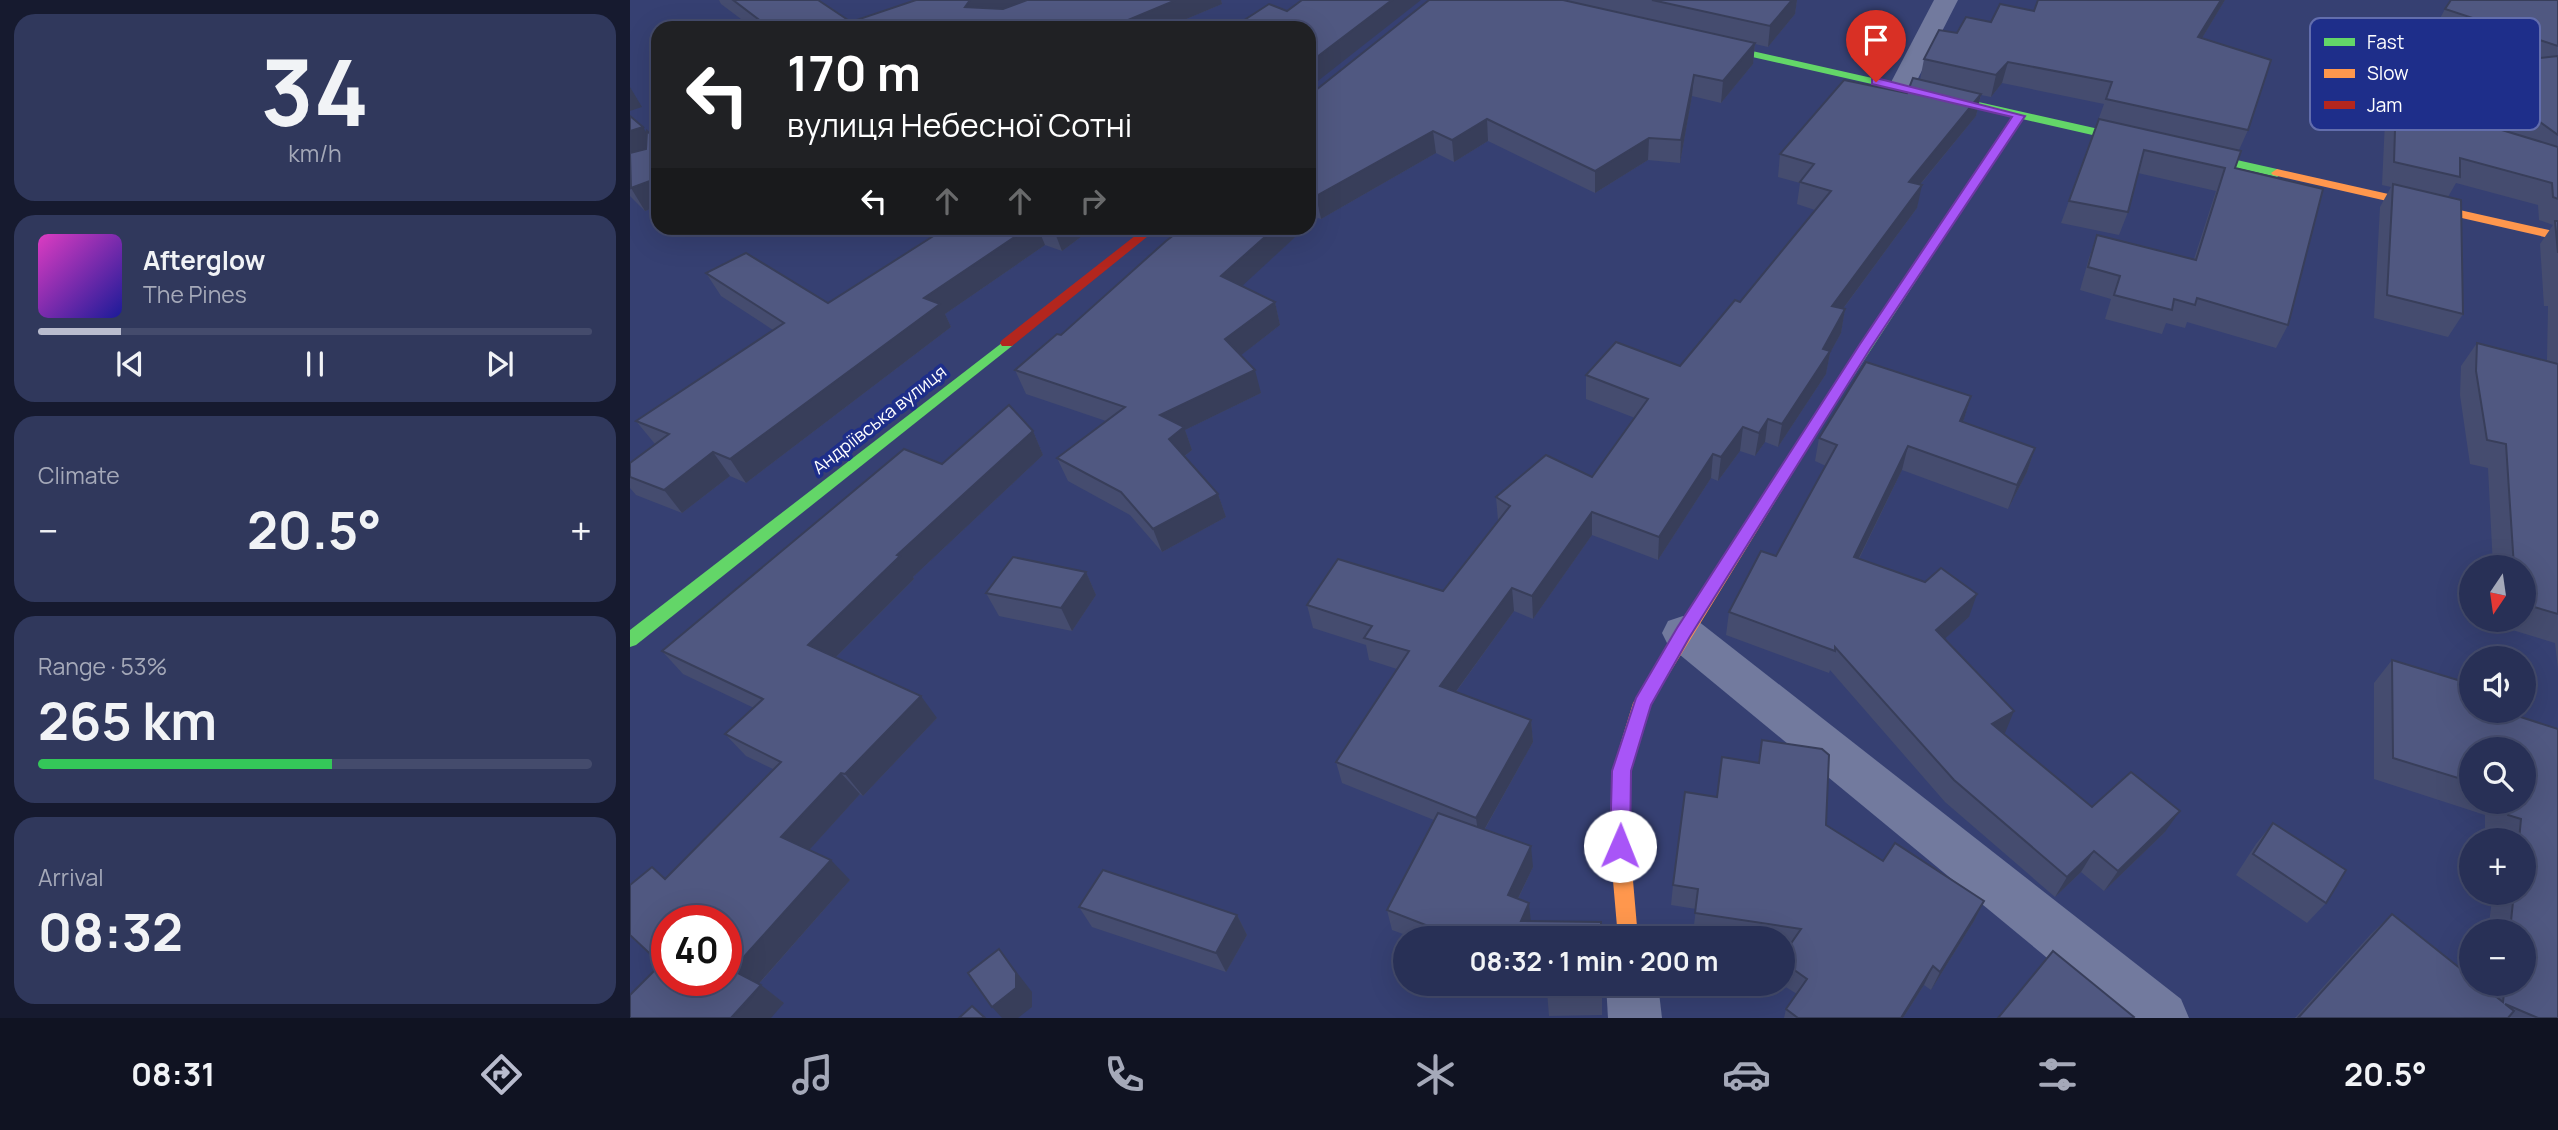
<!DOCTYPE html>
<html lang="en">
<head>
<meta charset="utf-8">
<style>
  body { margin:0; font-family:Manrope,sans-serif; background:#30385c; color:#f1f3f6; height:100vh; display:flex; flex-direction:column; font-size:26px; white-space:nowrap }
  * { box-sizing:border-box; margin:0 }
  p { font-size:23px; color:#a5a9b9 }
  .icon { flex:none; width:38px; height:38px; fill:none; stroke:currentColor; stroke-width:2; stroke-linecap:round; stroke-linejoin:round }
  .map { position:relative; flex:1; overflow:hidden }
  .drawer { display:flex; flex-direction:column; gap:14px; padding:14px; background:#161a2f; width:630px }
  .drawer>* { flex:none }
  .banner { position:absolute; left:21px; top:21px; width:665px; height:214px; border-radius:21px; box-shadow:0 7px 28px #0002,0 0 0 2px #444b6c; background:#202124; color:#fff; overflow:hidden }
  .needle { width:46px; rotate:193deg }
  .controls { position:absolute; left:1829px; top:555px; display:grid; gap:14px }
  .controls a { display:grid; place-items:center; width:77px; height:77px; border-radius:50%; background:#283056; box-shadow:0 7px 28px #0002,0 0 0 2px #444b6c; font-size:35px }
  .speed { position:absolute; left:21px; top:905px; display:flex; gap:14px; font-size:35px; font-weight:700; text-align:center }
  .speed>* { display:grid; place-content:center; width:91px; height:91px; border-radius:50%; background:#283056; box-shadow:0 7px 28px #0002,0 0 0 2px #444b6c; line-height:1 }
  .speed .limit { border:10px solid #d22; background:#fff; color:#111 }
  .pin { position:absolute; display:grid; place-items:center; width:60px; height:60px; color:#fff; margin:-72px -30px; border-radius:50% 50% 50% 0; rotate:-45deg; box-shadow:0 0 7px #0007 }
  .pin .icon { rotate:45deg }
  .me { position:absolute; width:77px; margin:-38px; rotate:1deg; stroke-linejoin:round; filter:drop-shadow(0 0 5px #0008) }
  .turn { display:flex; align-items:center; gap:24px; height:147px; padding:0 21px; font-size:32px }
  .turn .icon { width:91px; height:91px; stroke-width:2.5 }
  .turn b { display:block; font-size:49px; line-height:60px }
  .lanes { display:flex; align-items:center; height:66px; padding:0 21px; background:#0003; justify-content:center; gap:35px; direction:ltr }
  .lanes .off { opacity:.35 }
  .big { font-size:52px; font-weight:700; line-height:1.1 }
  .drawer .card { flex:1; display:flex; flex-direction:column; justify-content:center; gap:10px; min-width:0; padding:0 24px; border-radius:21px; background:#30385c }
  .drawer .dial { align-items:center; gap:0 }
  .dial b { font-size:91px; line-height:1 }
  .song { display:flex; align-items:center; gap:21px }
  .cover { width:84px; height:84px; border-radius:10px; background:linear-gradient(135deg,hsl(310 70% 55%),hsl(240 70% 35%)) }
  .played { height:7px; border-radius:4px; background:linear-gradient(90deg,#b9bcce 15%,#444b6c 15%) }
  .keys { display:flex; justify-content:space-around; direction:ltr }
  .heat { display:flex; justify-content:space-between; align-items:center; font-size:38px; direction:ltr }
  .charge { height:10px; border-radius:5px; background:linear-gradient(90deg,#34c759 53%,#444b6c 0) }
  .trip { position:absolute; left:763px; top:926px; width:402px; height:70px; border-radius:35px; background:#283056; box-shadow:0 7px 28px #0002,0 0 0 2px #444b6c; font-weight:700; line-height:70px; text-align:center }
  .menu { display:flex; height:112px; justify-content:space-around; align-items:center; background:#101322; color:#a5a9b9 }
  .menu .icon { width:49px; height:49px }
  .menu .active { color:#b9bcce }
  .menu b { font-size:32px; color:#f1f3f6 }
  main { display:flex; flex:1; min-height:0 }
  .map>svg:first-child { display:block }
  .lines { fill:none; stroke-linecap:round; stroke-linejoin:round }
  .street { fill:#727a9e; fill-rule:evenodd }
  .fast { fill:#63d668; fill-rule:evenodd }
  .slow { fill:#ff974d; fill-rule:evenodd }
  .jam { fill:#b3261e; fill-rule:evenodd }
  .wall { fill:#454c6f; fill-rule:evenodd }
  .shaded-wall { fill:#383e5a }
  .building { fill:#505881; stroke:#383e5a; stroke-width:2; fill-rule:evenodd }
  .route { fill:#a855f7; stroke:#6d37a1; stroke-width:2 }
  .labels { text-anchor:middle; dominant-baseline:central; stroke-width:7; stroke-linejoin:round; paint-order:stroke }
  .street-label { font-size:18px; fill:#fff; stroke:#1e2e8a }
  .key { fill:#1e2e8a; stroke:#626dad; stroke-width:2 }
  .key-label { font-size:19px; fill:#fff }
</style>
</head>
<body>
<main>
<section class="drawer">
<div class="card dial"><b>34</b><p>km/h</p></div>
<div class="card">
<div class="song"><i class="cover"></i><div><b>Afterglow</b><p>The Pines</p></div></div>
<div class="played"></div>
<div class="keys"><svg class="icon" aria-label="previous" viewBox="0 0 24 24"><path d="M18 5L8 12l10 7zM5 5v14"/></svg><svg class="icon" aria-label="pause" viewBox="0 0 24 24"><path d="M8 5v14M16 5v14"/></svg><svg class="icon" aria-label="next" viewBox="0 0 24 24"><path d="M6 5l10 7-10 7zM19 5v14"/></svg></div>
</div>
<div class="card"><p>Climate</p>
<div class="heat"><a>−</a><b class="big">20.5°</b><a>+</a></div>
</div>
<div class="card"><p>Range · 53%</p><b class="big">265 km</b><div class="charge"></div></div>
<div class="card"><p>Arrival</p><b class="big">08:32</b></div>
</section>
<div class="map">
<svg width="1928" height="1018" viewBox="0 0 1928 1018">
  <rect width="100%" height="100%" fill="#364072"/>
  <g class="lines">
    <!-- street -->
    <g class="street">
      <path d="M1304,0H1328L1280,94H1262L1258,88Z"/>
      <path d="M1053,616L1068,621L1551,999L1559,1018H1490L1038,645L1032,633L1038,621Z"/>
      <path d="M976,984H1028L1032,1018H978Z"/>
    </g>
    <!-- fast -->
    <g class="fast">
      <path d="M1073,40L1647,169L1653,173L1647,177L1392,119L1199,414H1189L1187,411L1189,408L1383,116L1069,45V41Z"/>
      <path d="M377,339L384,343L382,346L6,645L0,647V630Z"/>
    </g>
    <!-- slow -->
    <g class="slow">
      <path d="M1647,169L1928,232V240L1643,175L1641,173Z"/>
      <path d="M1194,406L1201,411L1020,705L1000,771V846L1008,938H988L980,846L982,771L1003,703L1189,408Z"/>
    </g>
    <!-- jam -->
    <path class="jam" d="M515,228H528L382,346H372L370,343L372,340Z"/>
  </g>
  <!-- wall -->
  <g class="wall">
    <path d="M89,0H188L221,22L286,0H591L592,4L535,28H123L91,4Z"/>
    <path d="M799,0H1167L1165,14L1138,47L1125,44L1123,64L1091,103L1062,96L1050,163L1018,160L965,193L858,141L824,162L806,153L691,219L685,217L679,223L686,90Z"/>
    <path d="M1408,0H1595L1572,38L1618,130L1609,150L1605,168L1658,325L1646,348L1557,322L1555,328L1536,323L1532,334L1475,319L1481,299L1450,290L1459,258L1467,235L1564,259L1586,191L1508,173L1498,212L1489,235L1431,223L1474,104L1372,83L1361,97L1351,95L1346,116L1290,185L1287,208L1213,309H1215L1211,333L1200,353L1196,374L1148,447L1135,442L1125,456L1110,451L1088,481L1081,478L1028,560L962,535L903,619L884,611L826,692L901,720L903,742L855,829L903,867L888,899L900,922L971,938H784L762,930L757,910L804,820L712,783L706,762L767,669L739,660L736,645L683,628L677,605L813,591L868,520L866,497L962,477L1005,418L956,399V375L1050,366L1110,302L1185,210L1167,204L1170,183L1148,177L1150,154L1277,93L1290,80L1294,59L1327,33L1361,22L1404,11Z"/>
    <path d="M1928,0V669L1925,643L1866,625V620H1894V567H1863L1858,468L1840,464L1830,395L1831,366L1847,343L1917,361L1918,306H1914L1910,244L1923,225L1909,220L1908,205L1826,183L1818,197L1833,314L1818,337L1744,318L1750,207L1761,187L1752,185L1755,121L1766,98L1881,133L1822,88L1834,67L1894,60L1804,30L1815,9Z"/>
    <path d="M0,116L17,134L28,141V206L15,211L0,196Z"/>
    <path d="M289,228H463L432,251L415,245L315,314L321,327L116,483L100,476L52,513L6,495L0,488V463L25,444L6,421L143,330L91,296L76,273L198,303L305,234Z"/>
    <path d="M553,228H675L611,286L645,302L650,325L611,355L631,393L555,430L562,450L555,456L588,494L596,517L532,552L500,515L438,481L427,458L476,421L396,394L385,370L431,335Z"/>
    <path d="M1341,396L1333,422L1405,448L1397,472L1378,509L1272,470L1229,559L1339,617L1314,639L1375,733L1374,734L1462,807L1535,832L1474,891L1451,872L1425,897L1315,802L1200,670L1199,673L1096,635L1099,612L1146,556L1196,466L1185,461L1189,438Z"/>
    <path d="M403,431L413,455L283,577L284,579L206,657L307,718L233,796L230,794L179,850L220,880L129,984L154,1003L31,964L36,879L143,769L116,756L95,734L124,708L53,674L32,651L312,464Z"/>
    <path d="M456,572L466,595L442,631L369,616L356,593Z"/>
    <path d="M1762,660L1832,699L1928,729V1018H1665L1741,934L1762,914L1852,986L1853,984H1894V931H1858L1863,892H1894V840H1867L1855,836V815L1744,779V683ZM1841,749L1894,802H1841Z"/>
    <path d="M1132,740L1196,825L1253,861L1354,901L1344,921L1301,990L1294,985L1273,1018H1154L1156,1009L1167,994L1151,984H1153V955L1158,948L1153,947V938H1097L1063,933L1066,909L1041,905L1043,885L1086,797L1128,762Z"/>
    <path d="M1643,823L1696,903L1677,923L1606,875L1626,844Z"/>
    <path d="M449,907L607,915L617,935L596,972L462,927Z"/>
    <path d="M899,984H972V1015L919,1016L917,991Z"/>
  </g>
  <!-- shaded-wall -->
  <g class="shaded-wall">
    <path d="M340,0H400L343,28L335,7Z"/>
    <path d="M546,0H591L592,4L535,28H479Z"/>
    <path d="M762,0H791L679,88V63Z"/>
    <path d="M1162,0H1167L1165,14L1138,47L1140,26Z"/>
    <path d="M1591,0H1595L1560,58L1568,37Z"/>
    <path d="M1125,43L1123,64L1091,103L1093,81Z"/>
    <path d="M1378,62L1372,83L1361,97L1366,75Z"/>
    <path d="M1064,75L1062,96L1050,163L1051,140Z"/>
    <path d="M0,87L12,107L0,111Z"/>
    <path d="M1351,94L1346,116L1274,204L1279,182Z"/>
    <path d="M857,119L858,141L824,162L822,140Z"/>
    <path d="M13,127L27,150L0,157V131Z"/>
    <path d="M803,131L806,153L691,219L686,196Z"/>
    <path d="M1019,138L1018,160L965,193V171Z"/>
    <path d="M28,178V206L15,211L1,188Z"/>
    <path d="M1292,185L1287,208L1198,329L1202,306Z"/>
    <path d="M681,195L685,217L679,223V196Z"/>
    <path d="M398,228H408L415,245L315,314L321,327L116,483L100,459L294,298Z"/>
    <path d="M423,228H463L432,251Z"/>
    <path d="M645,228H675L597,300L591,276Z"/>
    <path d="M645,302L650,325L601,363L595,339Z"/>
    <path d="M1215,309L1211,333L1200,353L1196,374L1148,447L1152,424Z"/>
    <path d="M625,370L631,393L555,430L562,450L547,462L530,415Z"/>
    <path d="M1341,396L1334,419L1323,445L1330,421Z"/>
    <path d="M1138,419L1135,442L1125,456L1129,433Z"/>
    <path d="M1113,427L1110,451L1088,481L1091,457Z"/>
    <path d="M403,431L413,455L283,577L284,579L195,668L178,645L267,555Z"/>
    <path d="M1278,446L1272,470L1218,580L1224,557Z"/>
    <path d="M1405,448L1397,472L1378,509L1387,485Z"/>
    <path d="M83,452L100,476L52,513L34,490Z"/>
    <path d="M1083,454L1081,478L1028,560L1029,537Z"/>
    <path d="M588,494L596,517L532,552L523,529Z"/>
    <path d="M962,512V535L903,619L902,596Z"/>
    <path d="M456,572L466,595L442,631L431,608Z"/>
    <path d="M882,588L884,611L814,708L810,686Z"/>
    <path d="M1347,594L1339,617L1299,653L1306,630Z"/>
    <path d="M291,696L307,718L233,796L215,774Z"/>
    <path d="M1384,711L1375,733L1352,746L1362,724Z"/>
    <path d="M901,720L903,742L849,839L846,818Z"/>
    <path d="M211,773L230,794L172,858L151,837Z"/>
    <path d="M1550,811L1535,832L1474,891L1488,871Z"/>
    <path d="M901,846L903,867L880,915L878,895Z"/>
    <path d="M1464,851L1451,872L1425,897L1437,877Z"/>
    <path d="M201,860L220,880L125,988L102,970Z"/>
    <path d="M1354,901L1344,921L1301,990L1310,972Z"/>
    <path d="M899,903L901,923L891,921Z"/>
    <path d="M607,915L617,935L596,972L586,953Z"/>
    <path d="M369,949L402,992V1007L388,1018H372L362,1007Z"/>
    <path d="M1303,966L1294,985L1273,1018H1271Z"/>
    <path d="M131,985L154,1003L141,1018H101Z"/>
  </g>
  <!-- building -->
  <g class="building">
    <path d="M103,0H188L221,22L286,0H340L335,7L373,9L397,0H546L479,28H140Z"/>
    <path d="M672,0H762L679,63V28H602L639,4L657,11Z"/>
    <path d="M799,0H933L1125,43L1093,81L1064,75L1051,140L1019,138L965,171L857,119L822,140L803,131L686,196L681,195L679,196V91L686,90Z"/>
    <path d="M1022,0H1162L1140,26Z"/>
    <path d="M1408,0H1591L1568,37L1641,60L1618,130L1476,99L1482,82L1378,62L1366,75L1294,59L1309,30L1327,33L1336,17L1361,22L1370,4L1404,11Z"/>
    <path d="M1821,0H1928V46L1815,9Z"/>
    <path d="M1928,56V135L1834,67Z"/>
    <path d="M1283,78L1351,94L1279,182L1292,185L1202,306L1215,309L1193,349L1200,351L1152,424L1138,419L1129,433L1113,427L1091,457L1083,454L1029,537L962,512L902,596L882,588L810,686L901,720L846,818L706,762L779,651L734,638L742,626L677,605L708,559L813,591L880,506L866,497L916,455L962,477L1018,399L956,375L986,342L1050,366L1105,300L1110,302L1201,191L1170,182L1184,164L1150,154L1214,80L1277,93Z"/>
    <path d="M1766,98L1928,147V199L1923,197L1922,183L1830,158V177L1764,162Z"/>
    <path d="M0,116L13,127L0,131Z"/>
    <path d="M1469,119L1611,151L1605,168L1693,189L1658,325L1567,298L1565,305L1544,299L1542,310L1484,295L1490,276L1458,267L1467,235L1566,260L1595,168L1514,150L1498,212L1439,201Z"/>
    <path d="M17,131L28,141V178L1,188L0,153L16,149Z"/>
    <path d="M1763,184L1831,200L1833,314L1757,295Z"/>
    <path d="M1925,221H1928V253Z"/>
    <path d="M316,228H398L294,298L310,304L100,459L83,452L34,490L0,477V463L39,434L6,421L154,323L76,273L116,253L198,303Z"/>
    <path d="M553,228H645L591,276L645,302L595,339L625,370L530,415L554,427L539,439L588,494L523,529L491,492L427,458L495,407L385,370L427,334L431,335L536,241Z"/>
    <path d="M1847,343L1928,364V614L1894,604V567H1884L1876,444L1857,440L1846,371Z"/>
    <path d="M1236,362L1341,396L1330,421L1405,448L1387,485L1278,446L1224,557L1295,582L1311,568L1347,594L1306,630L1384,711L1362,724L1462,807L1501,772L1550,811L1488,871L1464,851L1437,877L1324,780L1205,647V651L1099,612L1131,551L1146,556L1207,445L1189,438Z"/>
    <path d="M379,405L403,431L267,555L270,556L178,645L291,696L215,774L211,773L151,837L201,860L102,970L131,985L101,1018H0V995L31,964L0,935V885L22,867L35,879L151,762L95,734L133,699L32,651L274,449L312,464ZM37,920H96V980H37Z"/>
    <path d="M383,557L456,572L431,608L356,593Z"/>
    <path d="M1762,660L1831,681L1832,699L1841,702V710H1869L1928,729V1018H1908L1875,1004L1884,1011L1878,1018H1668L1762,914L1841,977V984H1850L1873,1002L1875,984H1894V931H1880L1884,892H1894V840H1889L1891,819L1878,815L1877,802H1894V749H1841V782L1763,758Z"/>
    <path d="M1132,740L1192,749L1199,755L1196,825L1253,861L1265,843L1354,901L1310,972L1303,966L1271,1018H1168L1156,1009L1177,979L1153,962V955L1171,929L1065,913L1068,889L1043,885L1055,792L1087,797L1092,757L1129,763Z"/>
    <path d="M808,813L901,846L878,895L899,903L891,921L971,922V938H829L757,910Z"/>
    <path d="M1643,823L1716,870L1696,903L1623,854Z"/>
    <path d="M473,870L607,915L586,953L449,907Z"/>
    <path d="M369,949L386,973V988L362,1007L338,973Z"/>
    <path d="M1423,951L1504,1017L1503,1018H1368Z"/>
    <rect x="917" y="984" width="55" height="13"/>
    <path d="M342,1006L355,1018H329Z"/>
  </g>
  <!-- route -->
  <path class="route" d="M1246,78L1395,116L1240,349L1059,638L1021,705L1001,771L1000,846L997,852L990,855L983,852L980,846L982,771L1006,698L1047,628L1230,344L1382,117L1242,84V79Z"/>
  <g class="labels">
    <!-- street labels -->
    <g class="street-label">
      <text transform="translate(249 419) rotate(-38)">Андріївська вулиця</text>
    </g>
  </g>
  <!-- legend -->
  <rect x="1680" y="18" width="230" height="112" rx="10" class="key"/>
  <rect x="1694" y="38" width="31" height="8" fill="#63d668"/>
  <rect x="1694" y="69" width="31" height="9" fill="#ff974d"/>
  <rect x="1694" y="101" width="31" height="8" fill="#b3261e"/>
  <g class="key-label">
    <text x="1737" y="49">Fast</text>
    <text x="1737" y="80">Slow</text>
    <text x="1737" y="112">Jam</text>
  </g>
</svg>
<div class="controls">
<a><svg class="needle" viewBox="-14 -14 28 28"><path d="M0-13l5 13h-10z" fill="#e53935"/><path d="M0 13l5-13h-10z" fill="#a5a9b9"/></svg></a>
<a><svg class="icon" aria-label="sound" viewBox="0 0 24 24"><path d="M4 9h4l5-4v14l-5-4H4zM17 9q2 3 0 6"/></svg></a>
<a><svg class="icon" aria-label="search" viewBox="0 0 24 24"><circle cx="10" cy="10" r="6"/><path d="M15 15l6 6"/></svg></a>
<a>+</a>
<a>−</a>
</div>
<div class="speed"><div class="limit">40</div></div>
<div class="pin" style="left:1246px;top:82px;background:#d93025"><svg class="icon" aria-label="arrive" viewBox="0 0 24 24"><path d="M6 21V4h12l-3 4 3 4H6"/></svg></div>
<svg class="me" style="left:990px;top:846px" viewBox="-20 -20 40 40"><circle r="19" fill="#fff"/><path d="M0-13L10 11 0 6-10 11z" fill="#a855f7"/></svg>
<div class="trip">08:32 · 1 min · 200 m</div>
<div class="banner">
<div class="turn"><svg class="icon" aria-label="left" viewBox="0 0 24 24"><path d="M17 20v-9H6M10 6l-5 5 5 5"/></svg><div><b>170 m</b>вулиця Небесної Сотні</div></div>
<div class="lanes"><svg class="icon" aria-label="left" viewBox="0 0 24 24"><path d="M17 20v-9H6M10 6l-5 5 5 5"/></svg><svg class="icon off" aria-label="ahead" viewBox="0 0 24 24"><path d="M12 20V5M6 11l6-6 6 6"/></svg><svg class="icon off" aria-label="ahead" viewBox="0 0 24 24"><path d="M12 20V5M6 11l6-6 6 6"/></svg><svg class="icon off" aria-label="right" viewBox="0 0 24 24"><path d="M7 20v-9h11M14 6l5 5-5 5"/></svg></div>
</div>
</div>
</main>
<nav class="menu">
<b>08:31</b>
<svg class="icon active" aria-label="directions" viewBox="0 0 24 24"><path d="M12 3l9 9-9 9-9-9zM9 14v-3h6M13 9l2 2-2 2"/></svg>
<svg class="icon" aria-label="music" viewBox="0 0 24 24"><path d="M9 18V5l10-2v13"/><circle cx="6" cy="18" r="3"/><circle cx="16" cy="16" r="3"/></svg>
<svg class="icon" aria-label="phone" viewBox="0 0 24 24"><path d="M5 4h4l2 5-3 2q2 4 5 5l2-3 5 2v4C11 20 4 13 5 4z"/></svg>
<svg class="icon" aria-label="climate" viewBox="0 0 24 24"><path d="M12 3v18M4 7l16 10M4 17L20 7"/></svg>
<svg class="icon" aria-label="car" viewBox="0 0 24 24"><path d="M5 17H2v-5l4-1 3-4h7l3 4 3 1v5h-3M9 17h6M6 11h13"/><circle cx="7" cy="17" r="2"/><circle cx="17" cy="17" r="2"/></svg>
<svg class="icon" aria-label="filters" viewBox="0 0 24 24"><path d="M4 7h16M4 17h16"/><circle cx="9" cy="7" r="2"/><circle cx="15" cy="17" r="2"/></svg>
<b>20.5°</b>
</nav>
</body>
</html>
